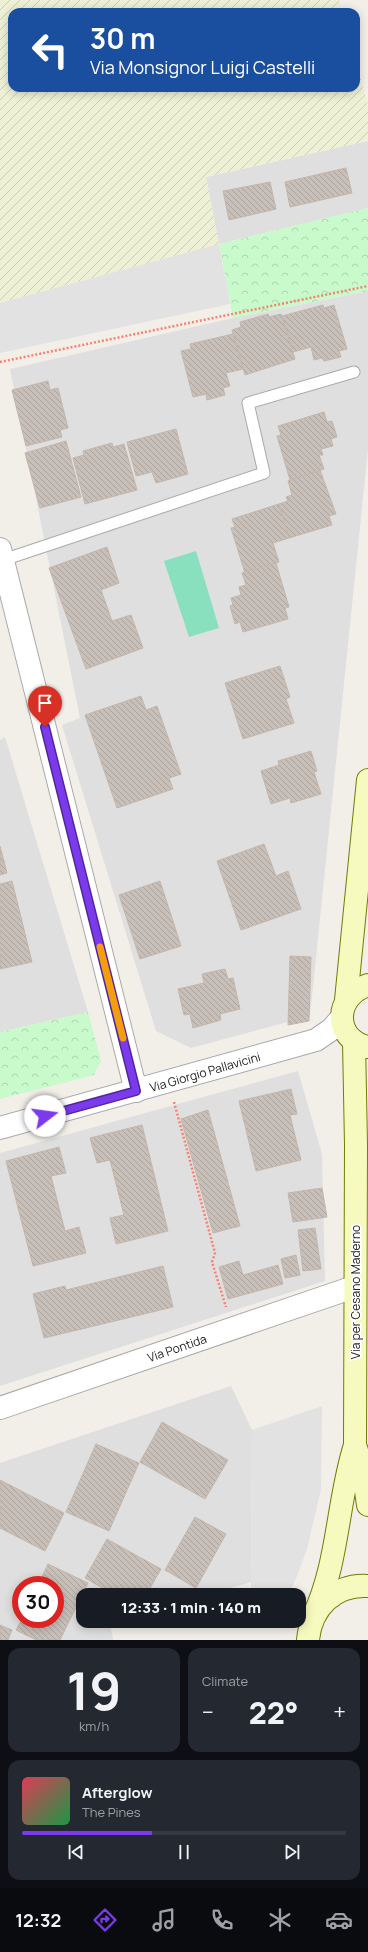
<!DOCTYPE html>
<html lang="en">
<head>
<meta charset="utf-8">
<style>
  body { margin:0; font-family:Manrope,sans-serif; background:#242831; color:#f1f3f6; height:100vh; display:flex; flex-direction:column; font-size:15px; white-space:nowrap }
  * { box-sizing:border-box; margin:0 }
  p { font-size:13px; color:#9ea1a6 }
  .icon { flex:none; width:22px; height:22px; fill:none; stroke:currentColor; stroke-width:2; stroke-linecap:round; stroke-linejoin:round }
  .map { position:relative; height:1640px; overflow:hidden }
  .drawer { display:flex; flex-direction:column; gap:8px; padding:8px; background:#0d0f14; flex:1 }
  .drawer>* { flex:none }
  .banner { position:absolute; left:8px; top:8px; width:352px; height:84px; border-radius:12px; box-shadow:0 2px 10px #0003; background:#1a4fa0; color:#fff; overflow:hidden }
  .speed { position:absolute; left:12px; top:1576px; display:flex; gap:8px; font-size:20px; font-weight:700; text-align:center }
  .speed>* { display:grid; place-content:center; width:52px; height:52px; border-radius:50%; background:#171b24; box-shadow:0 2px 10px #0003; line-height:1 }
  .speed .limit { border:6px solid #d22; background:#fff; color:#111 }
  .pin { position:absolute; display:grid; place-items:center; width:34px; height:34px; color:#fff; margin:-41px -17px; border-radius:50% 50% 50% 0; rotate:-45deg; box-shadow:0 0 4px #0007 }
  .pin .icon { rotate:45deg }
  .me { position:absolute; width:44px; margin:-22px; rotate:75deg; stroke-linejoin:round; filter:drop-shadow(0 0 3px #0008) }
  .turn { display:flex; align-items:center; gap:14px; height:84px; padding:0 16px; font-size:18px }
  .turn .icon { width:52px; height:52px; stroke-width:2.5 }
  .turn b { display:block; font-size:28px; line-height:34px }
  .big { font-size:30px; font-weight:800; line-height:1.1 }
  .drawer .widget { flex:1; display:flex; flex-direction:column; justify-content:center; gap:6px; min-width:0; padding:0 14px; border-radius:12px; background:#242831 }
  .drawer .dial { align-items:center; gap:0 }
  .dial b { font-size:52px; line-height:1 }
  .song { display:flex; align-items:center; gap:12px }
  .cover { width:48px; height:48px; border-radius:6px; background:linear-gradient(135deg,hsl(350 70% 55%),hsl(140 70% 35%)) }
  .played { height:4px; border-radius:2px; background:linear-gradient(90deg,#7c3aed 40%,#363941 40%) }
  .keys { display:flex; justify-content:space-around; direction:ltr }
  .heat { display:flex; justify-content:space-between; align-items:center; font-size:22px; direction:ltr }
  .drawer .tiles { flex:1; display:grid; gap:8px; grid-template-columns:1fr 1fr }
  .widget:last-child { grid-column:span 2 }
  .trip { position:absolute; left:76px; top:1588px; width:230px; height:40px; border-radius:12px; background:#171b24; box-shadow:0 2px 10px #0003; font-weight:800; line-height:40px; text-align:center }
  .tabs { display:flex; height:64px; justify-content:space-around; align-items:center; background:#090b0e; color:#9ea1a6 }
  .tabs .icon { width:28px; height:28px }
  .tabs .active { color:#7c3aed }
  .tabs b { font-size:18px; color:#f1f3f6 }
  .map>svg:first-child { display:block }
  .residential { fill:#e0dfdf; fill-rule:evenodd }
  .farmland { fill:url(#farmland-furrows) }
  .park { fill:url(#park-crowns) }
  .pitch { fill:#88e0be }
  .parking { fill:#e2e2e2 }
  .building { fill:url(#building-back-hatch); stroke:#c4b6ab }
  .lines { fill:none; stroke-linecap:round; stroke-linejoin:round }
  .lane-casing { stroke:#a9a9a9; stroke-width:13 }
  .street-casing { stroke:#a9a9a9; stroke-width:24 }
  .secondary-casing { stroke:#707d05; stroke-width:24 }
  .path { stroke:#fa8072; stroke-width:2.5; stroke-dasharray:2 2; stroke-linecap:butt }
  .lane { stroke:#fff; stroke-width:11 }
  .street { stroke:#fff; stroke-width:22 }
  .secondary { stroke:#f7fabf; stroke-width:22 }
  .route-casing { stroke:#51269a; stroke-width:10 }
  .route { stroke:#7c3aed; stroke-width:7 }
  .slow { stroke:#f59e0b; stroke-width:7 }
  .labels { text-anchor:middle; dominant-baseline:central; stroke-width:3.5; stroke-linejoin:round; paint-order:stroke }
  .street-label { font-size:12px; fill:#222; stroke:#fff }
</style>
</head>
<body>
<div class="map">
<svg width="368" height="1640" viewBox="0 0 368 1640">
  <defs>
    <pattern id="farmland-furrows" width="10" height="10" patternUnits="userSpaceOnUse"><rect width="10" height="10" fill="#eef0d5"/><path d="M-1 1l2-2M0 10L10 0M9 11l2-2" fill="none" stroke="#ccceb7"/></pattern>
    <pattern id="park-crowns" width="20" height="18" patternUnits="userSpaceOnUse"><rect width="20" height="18" fill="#c8facc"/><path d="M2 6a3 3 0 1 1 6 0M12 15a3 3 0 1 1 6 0" fill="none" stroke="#acd6af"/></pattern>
    <pattern id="building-back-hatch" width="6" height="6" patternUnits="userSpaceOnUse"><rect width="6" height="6" fill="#c7bfb8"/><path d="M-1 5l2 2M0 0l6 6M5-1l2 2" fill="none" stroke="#aba49e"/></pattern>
  </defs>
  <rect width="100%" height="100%" fill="#f2efe9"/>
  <!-- residential -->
  <g class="residential">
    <path d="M368,141V208L219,244L206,177Z"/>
    <path d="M368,291V449L310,1016L191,1048L156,1031L62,725L80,718L10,369L233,318Z"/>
    <path d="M5,737L88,1012L0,1032V740Z"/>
    <path d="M298,1071L322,1154L325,1281L0,1386V1153Z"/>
    <path d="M231,1386L252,1430L251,1582L206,1595H83V1621H114L110,1622L113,1640H0V1463ZM21,1585H55V1619H21Z"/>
  </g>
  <!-- farmland -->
  <path class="farmland" d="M0,0H339L342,12H12V88H356V61L368,105V141L206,177L219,244L0,303Z"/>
  <!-- park -->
  <g class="park">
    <path d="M368,208V291L233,318L219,244Z"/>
    <path d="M88,1012L101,1061L94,1075L0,1099V1032Z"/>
  </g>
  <!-- pitch -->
  <path class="pitch" d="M196,551L219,628L189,637L164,561Z"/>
  <!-- parking -->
  <g class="parking">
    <path d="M219,244L230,304L0,353V303Z"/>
    <path d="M322,1406L321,1489L307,1549L295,1581L288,1595H251L252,1430Z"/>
  </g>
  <!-- building -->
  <g class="building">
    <path d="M346,168L352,193L290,207L285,182Z"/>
    <path d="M270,182L276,209L229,220L223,191Z"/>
    <path d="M323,305L324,308L334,305L347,349L339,351L341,357L324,361L322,358L314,360L311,347L293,352L282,316Z"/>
    <path d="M268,314L269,317L281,314L295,359L245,375L232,330L241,327L240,322Z"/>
    <path d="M233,334L243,369L226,373L230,386L223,388L225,395L207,400L206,394L193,397L181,351L191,349L190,344Z"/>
    <path d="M48,381L50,390L58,388L68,428L60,430L62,437L26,446L12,390Z"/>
    <path d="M324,412L327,422L332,421L337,437L331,439L333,446L321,449L323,455H319L324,469L290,480L277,436L281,435L278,426Z"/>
    <path d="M176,429L188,474L156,483L152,472L136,476L127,442Z"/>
    <path d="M66,441L81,497L40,508L25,453Z"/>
    <path d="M112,443L113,447L124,444L137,490L85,504L73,458L84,455L83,451Z"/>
    <path d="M320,470L336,514L329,516L332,525L289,538L279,504L288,501L286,497L292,495L288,481Z"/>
    <path d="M279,504L289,538L273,543L279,562L245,573L231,528L235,527L232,519Z"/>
    <path d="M107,547L119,583L101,590L112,621L131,615L143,648L86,669L49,568Z"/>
    <path d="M276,563L289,607L285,608L288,619L243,632L240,622L235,624L230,606L233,605L231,598L241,595L239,587L246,585L242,573Z"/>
    <path d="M280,666L290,697L286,699L294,723L243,739L225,683Z"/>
    <path d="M141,696L146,710L157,706L181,774L169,778L173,789L117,808L85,715Z"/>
    <path d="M311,751L317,771L314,772L321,794L291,803L290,798L271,804L261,771L279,765L278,761Z"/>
    <path d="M264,844L276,876L288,871L301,909L241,930L217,861Z"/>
    <path d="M0,846L7,873L0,875Z"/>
    <path d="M12,881L32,962L0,969V884Z"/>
    <path d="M160,881L181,946L140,959L119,895Z"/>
    <path d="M290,956L311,957L309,1021L288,1025Z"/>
    <path d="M225,969L228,979L233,978L240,1009L220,1014L221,1020L193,1028L190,1014L184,1015L178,989L204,983L202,974Z"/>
    <path d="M291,1089L297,1114L290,1115L301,1160L256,1171L239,1101Z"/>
    <path d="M208,1110L240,1226L213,1233L181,1119Z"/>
    <path d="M142,1125L168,1231L116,1244L110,1218L124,1215L110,1160L97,1163L90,1138Z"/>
    <path d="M59,1147L66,1173L51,1176L65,1231L79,1227L86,1253L33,1266L6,1161Z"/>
    <path d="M322,1188L327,1217L293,1222L288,1193Z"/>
    <path d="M315,1228L321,1269L303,1271L298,1230Z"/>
    <path d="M296,1255L300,1275L285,1278L281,1259Z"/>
    <path d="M239,1261L243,1275L278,1265L283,1284L228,1299L219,1267Z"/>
    <path d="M163,1266L173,1307L44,1338L33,1294L65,1286L66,1290Z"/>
    <path d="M162,1422L228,1460L205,1499L140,1462Z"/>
    <path d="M96,1444L139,1463L109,1531L66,1512Z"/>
    <path d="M0,1480L64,1513L45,1551L0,1528Z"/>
    <path d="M195,1517L226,1534L196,1588L165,1570Z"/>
    <path d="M107,1539L161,1569L146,1595H115L85,1578Z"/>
    <path d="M48,1564L88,1583L60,1640H36L16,1630L22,1619H55V1585H38Z"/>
    <path d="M0,1625L12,1630L8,1640H0Z"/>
  </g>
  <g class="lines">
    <defs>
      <path id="lane" d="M3,560L264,473L248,403L354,372"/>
      <g id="street">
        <path d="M0,549L136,1091"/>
        <path d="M0,1128L316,1040L332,1029L342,1017"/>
        <path d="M0,1408L354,1287"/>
      </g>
      <g id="secondary">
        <path d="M346,1000L368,780"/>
        <path d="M367,1047C332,1038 335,995 368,985"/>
        <path d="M355,1445L363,1469L368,1505"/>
        <path d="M313,1617C339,1563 337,1501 355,1445L356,1145L354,1041"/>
        <path d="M308,1640C311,1608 334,1584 368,1586"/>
      </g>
    </defs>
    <!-- lane casing -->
    <use href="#lane" class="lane-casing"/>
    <!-- street casing -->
    <use href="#street" class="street-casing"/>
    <!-- secondary casing -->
    <use href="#secondary" class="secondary-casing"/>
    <!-- path -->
    <g class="path">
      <path d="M0,362L368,286"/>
      <path d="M174,1102L215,1253L212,1262L226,1307"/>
    </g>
    <!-- lane -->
    <use href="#lane" class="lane"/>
    <!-- street -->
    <use href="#street" class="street"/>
    <!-- secondary -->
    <use href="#secondary" class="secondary"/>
  </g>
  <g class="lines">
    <defs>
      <path id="route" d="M45,727L136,1091L45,1116"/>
    </defs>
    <!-- route casing -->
    <use href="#route" class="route-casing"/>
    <!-- route -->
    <use href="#route" class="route"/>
    <!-- slow -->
    <path class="slow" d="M100,947L123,1038"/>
  </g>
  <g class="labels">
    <!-- street labels -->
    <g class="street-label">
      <text transform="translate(205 1072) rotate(-16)">Via Giorgio Pallavicini</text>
      <text transform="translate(355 1292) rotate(-90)">Via per Cesano Maderno</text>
      <text transform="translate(177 1348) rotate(-19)">Via Pontida</text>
    </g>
  </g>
</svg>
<div class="speed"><div class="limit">30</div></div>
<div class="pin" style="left:45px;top:727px;background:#d93025"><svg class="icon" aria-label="arrive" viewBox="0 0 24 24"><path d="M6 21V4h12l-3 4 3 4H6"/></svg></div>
<svg class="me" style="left:45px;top:1116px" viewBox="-20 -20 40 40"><circle r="19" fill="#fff"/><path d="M0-13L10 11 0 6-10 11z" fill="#7c3aed"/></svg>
<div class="trip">12:33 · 1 min · 140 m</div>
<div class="banner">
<div class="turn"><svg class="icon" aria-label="left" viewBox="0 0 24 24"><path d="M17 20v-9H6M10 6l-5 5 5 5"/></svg><div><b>30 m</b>Via Monsignor Luigi Castelli</div></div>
</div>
</div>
<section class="drawer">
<div class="tiles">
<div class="widget dial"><b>19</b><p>km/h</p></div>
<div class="widget"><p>Climate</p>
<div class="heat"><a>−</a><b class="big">22°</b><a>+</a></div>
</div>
<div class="widget">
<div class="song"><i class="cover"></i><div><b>Afterglow</b><p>The Pines</p></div></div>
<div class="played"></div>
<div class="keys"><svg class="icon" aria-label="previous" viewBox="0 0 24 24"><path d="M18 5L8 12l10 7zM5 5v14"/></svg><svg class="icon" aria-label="pause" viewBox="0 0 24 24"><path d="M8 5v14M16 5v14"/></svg><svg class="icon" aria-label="next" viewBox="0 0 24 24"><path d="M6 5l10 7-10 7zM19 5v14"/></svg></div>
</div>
</div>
</section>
<nav class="tabs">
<b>12:32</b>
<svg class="icon active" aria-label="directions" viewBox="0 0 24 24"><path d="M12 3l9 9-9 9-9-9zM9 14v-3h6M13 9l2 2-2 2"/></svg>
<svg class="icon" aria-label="music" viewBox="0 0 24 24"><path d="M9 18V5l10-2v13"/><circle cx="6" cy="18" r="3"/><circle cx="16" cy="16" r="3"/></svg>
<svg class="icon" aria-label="phone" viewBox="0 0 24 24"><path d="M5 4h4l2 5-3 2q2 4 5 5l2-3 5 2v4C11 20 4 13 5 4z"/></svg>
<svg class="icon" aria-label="climate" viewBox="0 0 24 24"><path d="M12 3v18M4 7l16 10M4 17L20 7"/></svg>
<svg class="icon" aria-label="car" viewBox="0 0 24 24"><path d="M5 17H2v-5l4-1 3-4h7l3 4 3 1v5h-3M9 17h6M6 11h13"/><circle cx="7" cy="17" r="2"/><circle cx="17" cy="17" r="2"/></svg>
</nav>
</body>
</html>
